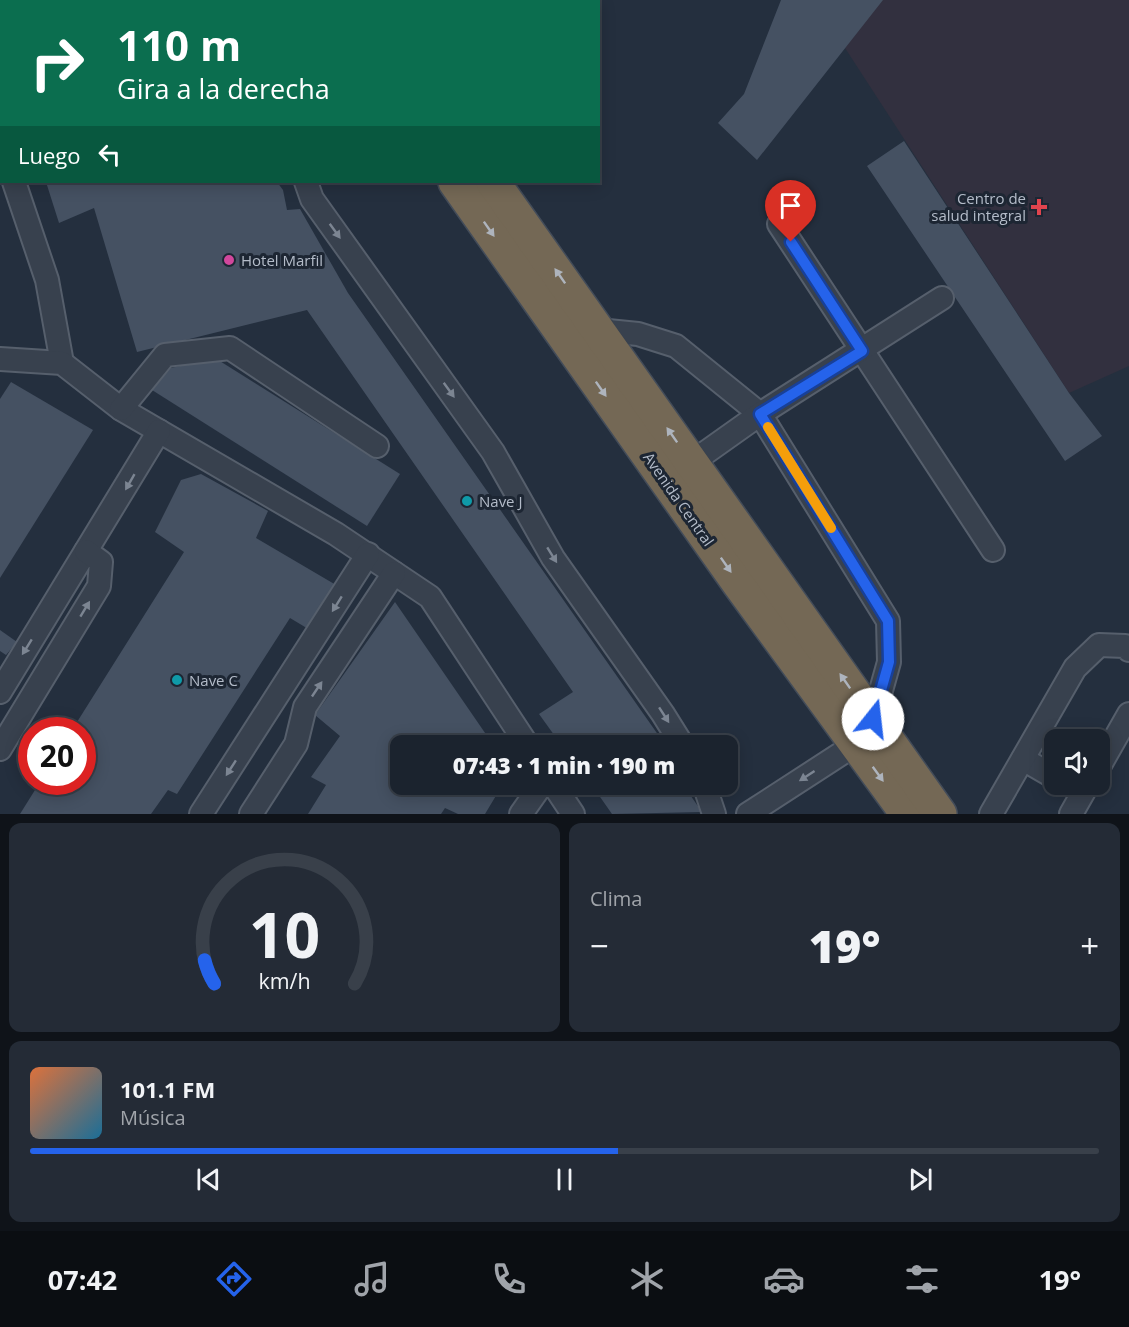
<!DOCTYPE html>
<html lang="es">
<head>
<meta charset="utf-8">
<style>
  body { margin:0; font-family:"Open Sans",sans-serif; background:#242b36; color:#f1f3f6; height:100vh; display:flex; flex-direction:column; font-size:22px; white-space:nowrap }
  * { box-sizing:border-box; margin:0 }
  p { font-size:20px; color:#a0a4aa }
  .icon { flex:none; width:33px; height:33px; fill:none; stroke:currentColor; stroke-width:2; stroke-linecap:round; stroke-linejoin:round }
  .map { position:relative; height:814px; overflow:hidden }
  .drawer { display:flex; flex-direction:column; gap:9px; padding:9px; background:#0f1319; flex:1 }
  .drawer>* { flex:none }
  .hud { position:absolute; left:0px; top:0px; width:600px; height:183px; box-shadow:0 3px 15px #0003,0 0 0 2px #39404a; background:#0b6e4f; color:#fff; overflow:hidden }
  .controls { position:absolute; left:1044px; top:729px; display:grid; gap:12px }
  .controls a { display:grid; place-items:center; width:66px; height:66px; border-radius:12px; background:#1b232e; box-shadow:0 3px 15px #0003,0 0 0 2px #39404a; font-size:30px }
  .speed { position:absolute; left:18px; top:717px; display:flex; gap:12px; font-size:30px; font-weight:700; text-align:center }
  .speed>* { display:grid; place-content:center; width:78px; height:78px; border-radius:50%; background:#1b232e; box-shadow:0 3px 15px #0003,0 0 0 2px #39404a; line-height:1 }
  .speed .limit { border:9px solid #d22; background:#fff; color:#111 }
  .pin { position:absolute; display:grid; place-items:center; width:51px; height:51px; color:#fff; margin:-62px -26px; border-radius:50% 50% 50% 0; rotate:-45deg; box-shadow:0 0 6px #0007 }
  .pin .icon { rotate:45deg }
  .me { position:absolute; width:66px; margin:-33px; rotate:16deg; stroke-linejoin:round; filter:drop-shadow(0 0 4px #0008) }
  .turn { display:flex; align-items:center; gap:21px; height:126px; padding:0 18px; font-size:27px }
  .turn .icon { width:78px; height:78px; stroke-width:2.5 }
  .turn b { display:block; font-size:42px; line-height:51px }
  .then { display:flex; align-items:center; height:57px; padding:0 18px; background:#0003; gap:12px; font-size:22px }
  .big { font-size:45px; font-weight:800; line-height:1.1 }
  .drawer .widget { flex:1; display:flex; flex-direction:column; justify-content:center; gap:9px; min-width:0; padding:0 21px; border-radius:12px; background:#242b36 }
  .drawer .dial { align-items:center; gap:0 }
  .dial svg { height:156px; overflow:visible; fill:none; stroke:#39404a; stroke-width:7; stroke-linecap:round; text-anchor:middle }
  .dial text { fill:#f1f3f6; stroke:none }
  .song { display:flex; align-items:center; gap:18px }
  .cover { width:72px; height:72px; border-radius:9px; background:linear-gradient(135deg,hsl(20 70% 55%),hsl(200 70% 35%)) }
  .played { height:6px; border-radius:3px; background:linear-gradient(90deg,#2563eb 55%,#39404a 55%) }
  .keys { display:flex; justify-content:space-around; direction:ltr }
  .heat { display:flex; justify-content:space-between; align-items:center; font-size:33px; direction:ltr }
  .drawer .tiles { flex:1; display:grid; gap:9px; grid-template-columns:1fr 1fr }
  .widget:last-child { grid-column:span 2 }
  .trip { position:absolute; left:390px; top:735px; width:348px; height:60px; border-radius:12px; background:#1b232e; box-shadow:0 3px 15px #0003,0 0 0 2px #39404a; font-weight:800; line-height:60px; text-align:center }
  .menu { display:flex; height:96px; justify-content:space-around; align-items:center; background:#0b0e12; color:#a0a4aa }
  .menu .icon { width:42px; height:42px }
  .menu .on { color:#2563eb }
  .menu b { font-size:27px; color:#f1f3f6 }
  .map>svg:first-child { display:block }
  .medical { fill:#32303f }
  .building { fill:#455162 }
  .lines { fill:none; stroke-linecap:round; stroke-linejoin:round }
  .minor-casing { stroke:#565f6c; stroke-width:26 }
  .highway-casing { stroke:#434c59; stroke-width:36 }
  .minor { stroke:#38414e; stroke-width:22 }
  .highway { stroke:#746855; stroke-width:33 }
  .oneway { fill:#aeb4bd }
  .oneway2 { fill:#7c8592 }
  .route-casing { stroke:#184099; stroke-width:15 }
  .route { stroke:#2563eb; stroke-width:10 }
  .slow { stroke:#f59e0b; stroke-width:10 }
  .health-dot { fill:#e0444e; stroke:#1d2633; stroke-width:2 }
  .hotel-dot { fill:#d1479c; stroke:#1d2633; stroke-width:2 }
  .culture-dot { fill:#0f9aa8; stroke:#1d2633; stroke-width:2 }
  .labels { text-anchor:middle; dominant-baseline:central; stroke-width:6; stroke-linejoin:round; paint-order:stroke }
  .poi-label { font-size:15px; fill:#b4bcc9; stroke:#1d2633; text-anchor:start }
  .street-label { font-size:15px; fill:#b4bcc9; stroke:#1d2633 }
</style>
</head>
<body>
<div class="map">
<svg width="1129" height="814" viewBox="0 0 1129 814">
  <rect width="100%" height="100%" fill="#242f3e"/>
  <!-- medical -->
  <path class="medical" d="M881,0H1129V366L1069,393L845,48Z"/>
  <!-- building -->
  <g class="building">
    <path d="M781,0H883L757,160L718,123L744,94Z"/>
    <path d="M904,141L1069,393L1102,436L1065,461L867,166Z"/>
    <path d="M46,182H277L283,190L287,210L300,209L348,293L666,746H562L539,714L573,692L307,310L137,352L94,208L59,223Z"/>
    <path d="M215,358L400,474L367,526L152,390L171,368Z"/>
    <path d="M11,382L93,430L0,578V399Z"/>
    <path d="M201,474L268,511L256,538L336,585L310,630L290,618L177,794L168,790L151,814H20L40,782H82V730H72L184,552L155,532L181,480Z"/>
    <path d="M395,602L494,746H400V784H503L485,814H458L445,808L441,814H308L326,785L311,777L340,736L315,715Z"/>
    <path d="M0,630L17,642L6,655L0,651Z"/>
    <path d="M591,784H688L686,789L702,812L612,814Z"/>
  </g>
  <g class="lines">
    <defs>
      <g id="minor">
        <path d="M259,0L260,2"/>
        <path d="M0,67L2,80"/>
        <path d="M14,182L47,280L62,363"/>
        <path d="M306,182L312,199L493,452L553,558L663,714L683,746"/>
        <path d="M779,224L993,550"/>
        <path d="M598,330L638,334L676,346L760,414L888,621L889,662L873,719L856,744L748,814"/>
        <path d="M0,359L62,363L121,409L336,534L430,597L528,746"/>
        <path d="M121,409L165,355L230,348L377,446"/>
        <path d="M691,463L760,414L942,298"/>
        <path d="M0,692L159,431"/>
        <path d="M0,749L99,586L101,562L86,551"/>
        <path d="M1023,759L1054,777"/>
        <path d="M1100,765L1129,714"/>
        <path d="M553,784L573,814"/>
        <path d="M704,784L714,814"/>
        <path d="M201,814L368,554"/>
        <path d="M251,814L296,744L305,707L394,573"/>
        <path d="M521,814L542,784"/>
        <path d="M991,814L1075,668L1099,645L1125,646L1129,650"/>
        <path d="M1071,814L1088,784"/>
      </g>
      <g id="highway">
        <path d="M294,0L295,2"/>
        <path d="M358,0L359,2"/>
        <path d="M455,182L739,584L907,814"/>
        <path d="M493,182L940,814"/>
      </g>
    </defs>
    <!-- minor casing -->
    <use href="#minor" class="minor-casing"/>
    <!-- highway casing -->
    <use href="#highway" class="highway-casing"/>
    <!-- minor -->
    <use href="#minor" class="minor"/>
    <!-- highway -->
    <use href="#highway" class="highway"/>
  </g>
  <!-- one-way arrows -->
  <defs><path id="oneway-solid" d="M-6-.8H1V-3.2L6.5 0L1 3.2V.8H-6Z" transform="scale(1.5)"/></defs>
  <g class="oneway">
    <use href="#oneway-solid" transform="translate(489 229) rotate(55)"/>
    <use href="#oneway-solid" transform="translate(560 276) rotate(-125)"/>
    <use href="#oneway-solid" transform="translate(601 389) rotate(55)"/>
    <use href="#oneway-solid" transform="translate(672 435) rotate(-125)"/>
    <use href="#oneway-solid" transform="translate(726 565) rotate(55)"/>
    <use href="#oneway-solid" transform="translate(845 681) rotate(-125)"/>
    <use href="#oneway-solid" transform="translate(878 774) rotate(54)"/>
  </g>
  <g class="oneway2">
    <use href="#oneway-solid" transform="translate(335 231) rotate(54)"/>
    <use href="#oneway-solid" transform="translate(449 390) rotate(54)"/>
    <use href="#oneway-solid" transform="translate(130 482) rotate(120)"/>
    <use href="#oneway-solid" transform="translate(552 555) rotate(58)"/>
    <use href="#oneway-solid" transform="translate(337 604) rotate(122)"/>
    <use href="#oneway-solid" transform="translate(85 609) rotate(-59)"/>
    <use href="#oneway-solid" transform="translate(27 647) rotate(122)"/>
    <use href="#oneway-solid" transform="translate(317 689) rotate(-56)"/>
    <use href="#oneway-solid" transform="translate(664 715) rotate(57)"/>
    <use href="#oneway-solid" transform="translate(231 768) rotate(123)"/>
    <use href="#oneway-solid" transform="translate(807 776) rotate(147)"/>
  </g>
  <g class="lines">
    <defs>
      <path id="route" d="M791,242L862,351L760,414L888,621L889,662L873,719"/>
    </defs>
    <!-- route casing -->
    <use href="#route" class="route-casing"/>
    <!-- route -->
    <use href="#route" class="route"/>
    <!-- slow -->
    <path class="slow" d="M768,427L831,528"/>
  </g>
  <!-- markers -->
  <path class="health-dot" d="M1036 198h6v6h6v6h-6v6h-6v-6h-6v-6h6z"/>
  <circle class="hotel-dot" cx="229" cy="260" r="6"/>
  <g class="culture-dot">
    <circle cx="467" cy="501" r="6"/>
    <circle cx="177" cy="680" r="6"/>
  </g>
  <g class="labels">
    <!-- poi labels -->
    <g class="poi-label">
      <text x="1026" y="198" text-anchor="end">Centro de<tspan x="1026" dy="17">salud integral</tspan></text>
      <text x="241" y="260">Hotel Marfil</text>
      <text x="479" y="501">Nave J</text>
      <text x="189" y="680">Nave C</text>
    </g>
    <!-- street labels -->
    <g class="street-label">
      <text transform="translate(679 499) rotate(55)">Avenida Central</text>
    </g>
  </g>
</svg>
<div class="controls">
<a><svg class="icon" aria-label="sound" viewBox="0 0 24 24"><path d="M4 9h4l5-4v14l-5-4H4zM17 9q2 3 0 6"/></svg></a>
</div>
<div class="speed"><div class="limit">20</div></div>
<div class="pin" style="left:791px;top:242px;background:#d93025"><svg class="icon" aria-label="arrive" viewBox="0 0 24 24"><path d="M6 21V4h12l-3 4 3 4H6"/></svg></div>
<svg class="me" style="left:873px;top:719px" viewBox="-20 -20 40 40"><circle r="19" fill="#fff"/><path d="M0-13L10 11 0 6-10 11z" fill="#2563eb"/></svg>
<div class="trip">07:43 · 1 min · 190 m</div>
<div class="hud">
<div class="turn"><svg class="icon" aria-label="right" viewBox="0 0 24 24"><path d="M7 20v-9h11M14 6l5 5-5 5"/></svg><div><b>110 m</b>Gira a la derecha</div></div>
<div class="then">Luego<svg class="icon" aria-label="left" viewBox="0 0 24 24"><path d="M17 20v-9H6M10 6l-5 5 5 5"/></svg></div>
</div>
</div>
<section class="drawer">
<div class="tiles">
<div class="widget dial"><svg viewBox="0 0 100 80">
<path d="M14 69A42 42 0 1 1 86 69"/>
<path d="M14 69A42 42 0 0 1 9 57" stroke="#2563eb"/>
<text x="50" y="56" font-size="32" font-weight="700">10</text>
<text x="50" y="72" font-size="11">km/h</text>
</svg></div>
<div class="widget"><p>Clima</p>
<div class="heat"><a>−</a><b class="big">19°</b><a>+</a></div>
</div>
<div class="widget">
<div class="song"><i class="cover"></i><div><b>101.1 FM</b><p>Música</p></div></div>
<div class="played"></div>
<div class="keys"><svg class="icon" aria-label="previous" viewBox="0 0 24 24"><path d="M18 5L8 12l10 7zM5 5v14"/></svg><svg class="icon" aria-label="pause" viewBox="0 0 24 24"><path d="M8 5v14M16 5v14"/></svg><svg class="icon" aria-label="next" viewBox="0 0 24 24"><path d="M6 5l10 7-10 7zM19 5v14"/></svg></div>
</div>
</div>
</section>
<nav class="menu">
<b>07:42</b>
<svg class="icon on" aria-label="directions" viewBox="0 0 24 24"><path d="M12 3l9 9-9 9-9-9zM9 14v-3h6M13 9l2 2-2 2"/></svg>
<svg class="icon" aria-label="music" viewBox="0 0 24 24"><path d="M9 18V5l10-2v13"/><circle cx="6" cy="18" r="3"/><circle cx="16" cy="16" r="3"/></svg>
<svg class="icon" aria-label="phone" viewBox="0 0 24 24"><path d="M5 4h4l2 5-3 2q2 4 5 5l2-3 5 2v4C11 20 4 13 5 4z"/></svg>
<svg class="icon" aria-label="climate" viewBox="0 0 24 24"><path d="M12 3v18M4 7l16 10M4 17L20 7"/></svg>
<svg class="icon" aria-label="car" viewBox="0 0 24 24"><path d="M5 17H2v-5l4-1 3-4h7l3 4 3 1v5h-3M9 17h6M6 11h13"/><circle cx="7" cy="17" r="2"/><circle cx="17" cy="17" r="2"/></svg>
<svg class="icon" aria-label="filters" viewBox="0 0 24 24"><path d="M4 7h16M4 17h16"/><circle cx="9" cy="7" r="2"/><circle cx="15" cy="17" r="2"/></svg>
<b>19°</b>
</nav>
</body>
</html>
